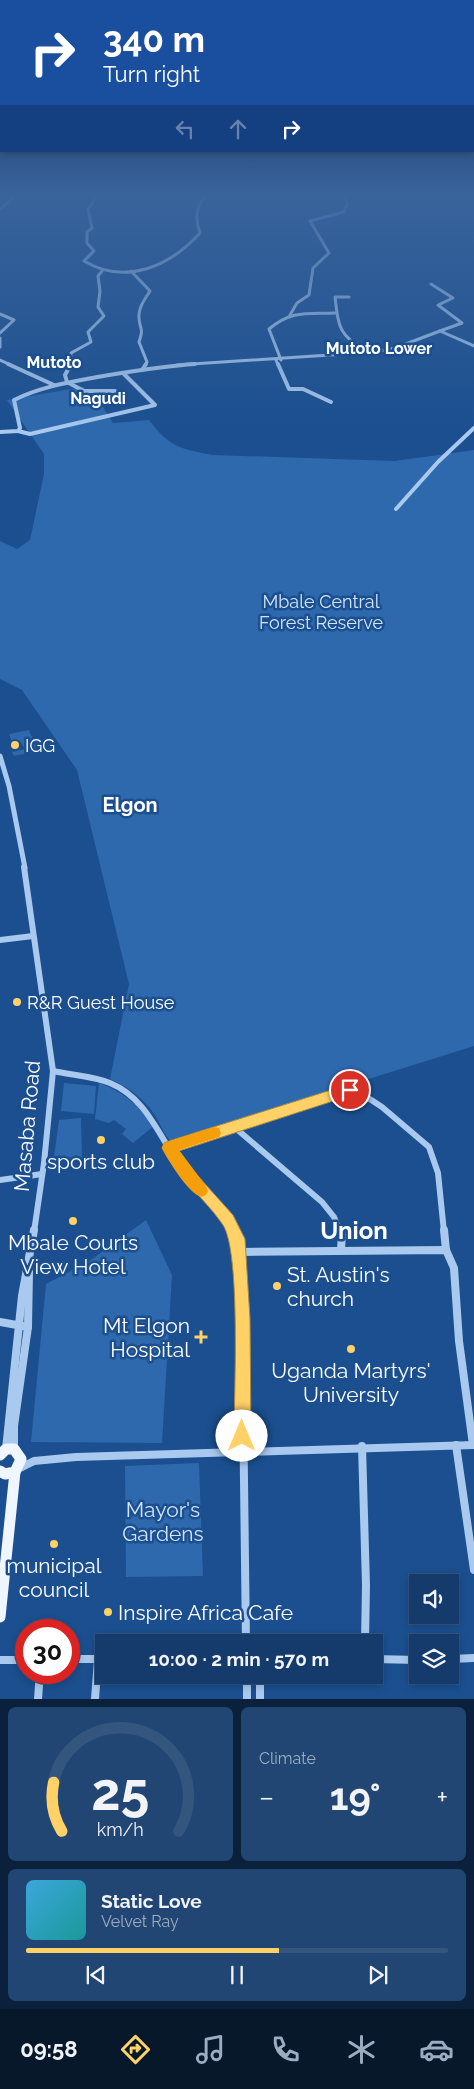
<!DOCTYPE html>
<html lang="en">
<head>
<meta charset="utf-8">
<style>
  body { margin:0; font-family:Raleway,sans-serif; background:#214673; color:#f1f3f6; height:100vh; display:flex; flex-direction:column; font-size:19px; white-space:nowrap }
  * { box-sizing:border-box; margin:0 }
  p { font-size:16px; color:#9dadc1 }
  .icon { flex:none; width:28px; height:28px; fill:none; stroke:currentColor; stroke-width:2; stroke-linecap:round; stroke-linejoin:round }
  .map { position:relative; height:1699px; overflow:hidden }
  .details { display:flex; flex-direction:column; gap:8px; padding:8px; background:#0b203b; flex:1 }
  .details>* { flex:none }
  .banner { position:absolute; left:0px; top:0px; width:475px; height:152px; box-shadow:0 2px 8px #0003,0 0 0 1px #33557e; background:#1a4fa0; color:#fff; overflow:hidden }
  .fabs { position:absolute; left:409px; top:1574px; display:grid; gap:10px }
  .fabs a { display:grid; place-items:center; width:50px; height:50px; border-radius:0px; background:#143b6b; box-shadow:0 2px 8px #0003,0 0 0 1px #33557e; font-size:25px }
  .speed { position:absolute; left:15px; top:1619px; display:flex; gap:10px; font-size:25px; font-weight:700; text-align:center }
  .speed>* { display:grid; place-content:center; width:65px; height:65px; border-radius:50%; background:#143b6b; box-shadow:0 2px 8px #0003,0 0 0 1px #33557e; line-height:1 }
  .speed .limit { border:8px solid #d22; background:#fff; color:#111 }
  .pin { position:absolute; display:grid; place-items:center; width:42px; height:42px; color:#fff; margin:-21px; border:2px solid #fff; border-radius:50%; box-shadow:0 1px 5px #0007 }
  .me { position:absolute; width:55px; margin:-28px; rotate:0deg; stroke-linejoin:round; filter:drop-shadow(0 0 4px #0008) }
  .turn { display:flex; align-items:center; gap:18px; height:105px; padding:0 20px; font-size:22px }
  .turn .icon { width:65px; height:65px; stroke-width:2.5 }
  .turn b { display:block; font-size:35px; line-height:42px }
  .lanes { display:flex; align-items:center; height:48px; padding:0 20px; background:#0003; justify-content:center; gap:25px; direction:ltr }
  .lanes .off { opacity:.35 }
  .big { font-size:38px; font-weight:700; line-height:1.1 }
  .details .card { flex:1; display:flex; flex-direction:column; justify-content:center; gap:8px; min-width:0; padding:0 18px; border-radius:8px; background:#214673 }
  .details .dial { align-items:center; gap:0 }
  .dial svg { height:130px; overflow:visible; fill:none; stroke:#33557e; stroke-width:7; stroke-linecap:round; text-anchor:middle }
  .dial text { fill:#f1f3f6; stroke:none }
  .song { display:flex; align-items:center; gap:15px }
  .cover { width:60px; height:60px; border-radius:8px; background:linear-gradient(135deg,hsl(200 70% 55%),hsl(180 70% 35%)) }
  .played { height:5px; border-radius:2px; background:linear-gradient(90deg,#ffd166 60%,#33557e 60%) }
  .keys { display:flex; justify-content:space-around; direction:ltr }
  .heat { display:flex; justify-content:space-between; align-items:center; font-size:28px; direction:ltr }
  .details .tiles { flex:1; display:grid; gap:8px; grid-template-columns:1fr 1fr }
  .card:last-child { grid-column:span 2 }
  .trip { position:absolute; left:95px; top:1634px; width:288px; height:50px; border-radius:0px; background:#143b6b; box-shadow:0 2px 8px #0003,0 0 0 1px #33557e; font-weight:700; line-height:50px; text-align:center }
  .dock { display:flex; height:80px; justify-content:space-around; align-items:center; background:#08182b; color:#9dadc1 }
  .dock .icon { width:35px; height:35px }
  .dock .active { color:#ffd166 }
  .dock b { font-size:22px; color:#f1f3f6 }
  .map>svg:first-child { display:block }
  .green { fill:#2e69ad }
  .lines { fill:none; stroke-linecap:round; stroke-linejoin:round }
  .minor-far4 { stroke:#a9c9ee; stroke-width:3 }
  .minor-far3 { stroke:#a9c9ee; stroke-width:4 }
  .minor-far2 { stroke:#a9c9ee; stroke-width:5 }
  .minor-far1 { stroke:#a9c9ee; stroke-width:6 }
  .minor { stroke:#a9c9ee; stroke-width:8 }
  .major { stroke:#f0f6ff; stroke-width:11 }
  .route { fill:#ffd166; stroke:#a68842 }
  .slow { fill:#f59e0b }
  .poi-dot { fill:#ffd166; stroke:#1b4f8f; stroke-width:2 }
  .labels { text-anchor:middle; dominant-baseline:central; stroke-width:5; stroke-linejoin:round; paint-order:stroke }
  .far-quarter-label { font-size:16px; font-weight:bold; fill:#fff; stroke:#1b4f8f }
  .park-label { font-size:18px; fill:#cfe3fa; stroke:#1b4f8f }
  .poi-label { font-size:18px; fill:#fff; stroke:#1b4f8f; text-anchor:start }
  .quarter-label { font-size:20px; font-weight:bold; fill:#fff; stroke:#1b4f8f }
  .near-street-label { font-size:21px; fill:#fff; stroke:#1b4f8f }
  .near-poi-label { font-size:21px; fill:#fff; stroke:#1b4f8f }
  .near-park-label { font-size:21px; fill:#cfe3fa; stroke:#1b4f8f }
  .near-quarter-label { font-size:24px; font-weight:bold; fill:#fff; stroke:#1b4f8f }
</style>
</head>
<body>
<div class="map">
<svg width="474" height="1699" viewBox="0 0 474 1699">
  <rect width="100%" height="100%" fill="#1b4f8f"/>
  <!-- green -->
  <g class="green">
    <path d="M83,387L99,401L113,423L149,420C169,447 181,449 213,455L395,461L474,450V1046L171,1141C164,1135 161,1125 156,1117C146,1101 128,1086 110,1079L129,984L77,770L22,690L0,679V541L17,549L30,540L44,474V454L7,400Z"/>
    <path d="M29,730L37,751L14,756L12,752L25,749L20,741L12,742L9,734Z"/>
    <path d="M64,1083L96,1086L94,1114L61,1111Z"/>
    <path d="M99,1083C122,1091 139,1106 154,1126L133,1143L122,1134L126,1129L114,1120L109,1123L95,1119Z"/>
    <path d="M81,1118L82,1158L54,1157L59,1120Z"/>
    <path d="M146,1220L172,1275L162,1443L31,1442L46,1284L88,1262Z"/>
    <path d="M199,1463L203,1576L126,1577L125,1466Z"/>
  </g>
  <g class="lines">
    <!-- minor-far4 -->
    <g class="minor-far4">
      <path d="M99,194L88,209L92,228L87,232V243L94,251L84,261C126,286 170,266 200,233C195,218 195,203 209,194"/>
      <path d="M0,209L18,194"/>
      <path d="M131,271L150,291C145,299 138,308 139,318C140,331 144,327 139,342L147,362L145,365"/>
      <path d="M431,284L453,298L438,305L462,323L440,331"/>
      <path d="M349,297H335C339,331 339,332 366,353"/>
      <path d="M0,314L14,320L0,333"/>
      <path d="M290,315L297,303L309,295L313,268L329,253L310,221L344,212L347,204L342,194"/>
      <path d="M0,338V347"/>
      <path d="M0,360L11,365"/>
      <path d="M276,360L278,365"/>
      <path d="M281,360L269,329C292,310 306,314 335,313"/>
      <path d="M70,365L71,353L91,342L88,332L104,316L98,307L100,291L98,276L102,271"/>
      <path d="M177,365L375,352L395,348L440,331L474,346"/>
    </g>
    <!-- minor-far3 -->
    <g class="minor-far3">
      <path d="M8,364L54,385"/>
      <path d="M71,364L65,375L67,382L84,391H115"/>
      <path d="M278,364L289,389H303L331,402"/>
      <path d="M142,370L146,364"/>
      <path d="M18,431L30,434L155,405L123,373"/>
      <path d="M0,432L18,431L20,428L14,400C42,386 72,382 103,376C134,371 164,366 195,364"/>
      <path d="M396,509L438,462L474,428"/>
    </g>
    <!-- minor-far2 -->
    <path class="minor-far2" d="M0,756L9,786L25,868"/>
    <!-- minor-far1 -->
    <g class="minor-far1">
      <path d="M24,867L53,1071L44,1163L34,1232"/>
      <path d="M0,940L33,936"/>
      <path d="M53,1071C71,1075 93,1076 110,1083C149,1099 160,1141 185,1172C201,1192 223,1208 233,1232"/>
      <path d="M233,1126L322,1202L334,1217L340,1232"/>
      <path d="M169,1148L325,1097L356,1090L382,1107L429,1147L438,1173L444,1232"/>
      <path d="M0,1180L42,1174"/>
    </g>
    <!-- minor -->
    <g class="minor">
      <path d="M233,1230L237,1239L242,1319L246,1642"/>
      <path d="M340,1230L342,1235L341,1249"/>
      <path d="M444,1230L446,1250"/>
      <path d="M240,1252L446,1250L454,1268L459,1341L473,1445"/>
      <path d="M0,1322L28,1327"/>
      <path d="M456,1445L474,1570"/>
      <path d="M362,1446L366,1585L365,1642"/>
      <path d="M6,1449L22,1296L34,1230"/>
      <path d="M14,1449V1426L28,1327L29,1272"/>
      <path d="M18,1469L34,1461L76,1457L474,1445"/>
      <path d="M69,1659H104"/>
      <path d="M374,1659L418,1660"/>
      <path d="M450,1659L474,1658"/>
      <path d="M0,1660H26"/>
      <path d="M247,1675V1699"/>
      <path d="M260,1675V1699"/>
      <path d="M38,1699L40,1672"/>
      <path d="M95,1699L98,1659"/>
    </g>
    <!-- major -->
    <g class="major">
      <path d="M0,1455L6,1449H14L21,1459L15,1472L5,1474L0,1471"/>
      <path d="M0,1617L15,1472"/>
    </g>
  </g>
  <!-- sky -->
  <linearGradient id="sky" x2="0" y2="1"><stop stop-color="#0f2b4f"/><stop offset="0.45" stop-color="#39639b"/><stop offset="1" stop-color="#39639b" stop-opacity="0"/></linearGradient>
  <rect width="474" height="432" fill="url(#sky)"/>
  <!-- route -->
  <path class="route" d="M350,1084L355,1086L357,1090L355,1094L179,1151L189,1166L233,1215L245,1239L250,1319L251,1436L248,1442L242,1445L236,1442L234,1436C234,1396 241,1253 223,1225C204,1197 177,1178 162,1148L164,1143L169,1141Z"/>
  <!-- slow -->
  <path class="slow" d="M214,1127L219,1128L221,1133L219,1137L179,1150L206,1186L208,1191L206,1195L201,1197C187,1192 169,1161 162,1148L164,1143Z"/>
  <!-- markers -->
  <g class="poi-dot">
    <circle cx="15" cy="745" r="5"/>
    <circle cx="17" cy="1002" r="5"/>
    <circle cx="101" cy="1140" r="5"/>
    <circle cx="73" cy="1221" r="5"/>
    <circle cx="277" cy="1286" r="5"/>
    <path d="M198.5 1329.5h5v5h5v5h-5v5h-5v-5h-5v-5h5z"/>
    <circle cx="351" cy="1349" r="5"/>
    <circle cx="54" cy="1544" r="5"/>
    <circle cx="108" cy="1612" r="5"/>
  </g>
  <g class="labels">
    <!-- far-quarter labels -->
    <g class="far-quarter-label">
      <text x="379" y="348">Mutoto Lower</text>
      <text x="54" y="362">Mutoto</text>
      <text x="98" y="398">Nagudi</text>
    </g>
    <!-- park labels -->
    <g class="park-label">
      <text x="321" y="601">Mbale Central<tspan x="321" dy="21">Forest Reserve</tspan></text>
    </g>
    <!-- poi labels -->
    <g class="poi-label">
      <text x="25" y="745">IGG</text>
      <text x="27" y="1002">R&amp;R Guest House</text>
    </g>
    <!-- quarter labels -->
    <g class="quarter-label">
      <text x="130" y="805">Elgon</text>
    </g>
    <!-- near-street labels -->
    <g class="near-street-label">
      <text transform="translate(27 1126) rotate(-85)">Masaba Road</text>
    </g>
    <!-- near-poi labels -->
    <g class="near-poi-label">
      <text x="101" y="1161">sports club</text>
      <text x="73" y="1242">Mbale Courts<tspan x="73" dy="24">View Hotel</tspan></text>
      <text x="287" y="1274" text-anchor="start">St. Austin's<tspan x="287" dy="24">church</tspan></text>
      <text x="190" y="1325" text-anchor="end">Mt Elgon<tspan x="190" dy="24">Hospital</tspan></text>
      <text x="351" y="1370">Uganda Martyrs'<tspan x="351" dy="24">University</tspan></text>
      <text x="54" y="1565">municipal<tspan x="54" dy="24">council</tspan></text>
      <text x="118" y="1612" text-anchor="start">Inspire Africa Cafe</text>
    </g>
    <!-- near-park labels -->
    <g class="near-park-label">
      <text x="163" y="1509">Mayor's<tspan x="163" dy="24">Gardens</tspan></text>
    </g>
    <!-- near-quarter labels -->
    <g class="near-quarter-label">
      <text x="354" y="1230">Union</text>
    </g>
  </g>
</svg>
<div class="fabs">
<a><svg class="icon" aria-label="sound" viewBox="0 0 24 24"><path d="M4 9h4l5-4v14l-5-4H4zM17 9q2 3 0 6"/></svg></a>
<a><svg class="icon" aria-label="layers" viewBox="0 0 24 24"><path d="M12 4l9 5-9 5-9-5zM3 14l9 5 9-5"/></svg></a>
</div>
<div class="speed"><div class="limit">30</div></div>
<div class="pin" style="left:350px;top:1090px;background:#d93025"><svg class="icon" aria-label="arrive" viewBox="0 0 24 24"><path d="M6 21V4h12l-3 4 3 4H6"/></svg></div>
<svg class="me" style="left:242px;top:1436px" viewBox="-20 -20 40 40"><circle r="19" fill="#fff"/><path d="M0-13L10 11 0 6-10 11z" fill="#ffd166"/></svg>
<div class="trip">10:00 · 2 min · 570 m</div>
<div class="banner">
<div class="turn"><svg class="icon" aria-label="right" viewBox="0 0 24 24"><path d="M7 20v-9h11M14 6l5 5-5 5"/></svg><div><b>340 m</b>Turn right</div></div>
<div class="lanes"><svg class="icon off" aria-label="left" viewBox="0 0 24 24"><path d="M17 20v-9H6M10 6l-5 5 5 5"/></svg><svg class="icon off" aria-label="ahead" viewBox="0 0 24 24"><path d="M12 20V5M6 11l6-6 6 6"/></svg><svg class="icon" aria-label="right" viewBox="0 0 24 24"><path d="M7 20v-9h11M14 6l5 5-5 5"/></svg></div>
</div>
</div>
<section class="details">
<div class="tiles">
<div class="card dial"><svg viewBox="0 0 100 80">
<path d="M14 69A42 42 0 1 1 86 69"/>
<path d="M14 69A42 42 0 0 1 9 39" stroke="#ffd166"/>
<text x="50" y="56" font-size="32" font-weight="700">25</text>
<text x="50" y="72" font-size="11">km/h</text>
</svg></div>
<div class="card"><p>Climate</p>
<div class="heat"><a>−</a><b class="big">19°</b><a>+</a></div>
</div>
<div class="card">
<div class="song"><i class="cover"></i><div><b>Static Love</b><p>Velvet Ray</p></div></div>
<div class="played"></div>
<div class="keys"><svg class="icon" aria-label="previous" viewBox="0 0 24 24"><path d="M18 5L8 12l10 7zM5 5v14"/></svg><svg class="icon" aria-label="pause" viewBox="0 0 24 24"><path d="M8 5v14M16 5v14"/></svg><svg class="icon" aria-label="next" viewBox="0 0 24 24"><path d="M6 5l10 7-10 7zM19 5v14"/></svg></div>
</div>
</div>
</section>
<nav class="dock">
<b>09:58</b>
<svg class="icon active" aria-label="directions" viewBox="0 0 24 24"><path d="M12 3l9 9-9 9-9-9zM9 14v-3h6M13 9l2 2-2 2"/></svg>
<svg class="icon" aria-label="music" viewBox="0 0 24 24"><path d="M9 18V5l10-2v13"/><circle cx="6" cy="18" r="3"/><circle cx="16" cy="16" r="3"/></svg>
<svg class="icon" aria-label="phone" viewBox="0 0 24 24"><path d="M5 4h4l2 5-3 2q2 4 5 5l2-3 5 2v4C11 20 4 13 5 4z"/></svg>
<svg class="icon" aria-label="climate" viewBox="0 0 24 24"><path d="M12 3v18M4 7l16 10M4 17L20 7"/></svg>
<svg class="icon" aria-label="car" viewBox="0 0 24 24"><path d="M5 17H2v-5l4-1 3-4h7l3 4 3 1v5h-3M9 17h6M6 11h13"/><circle cx="7" cy="17" r="2"/><circle cx="17" cy="17" r="2"/></svg>
</nav>
</body>
</html>
